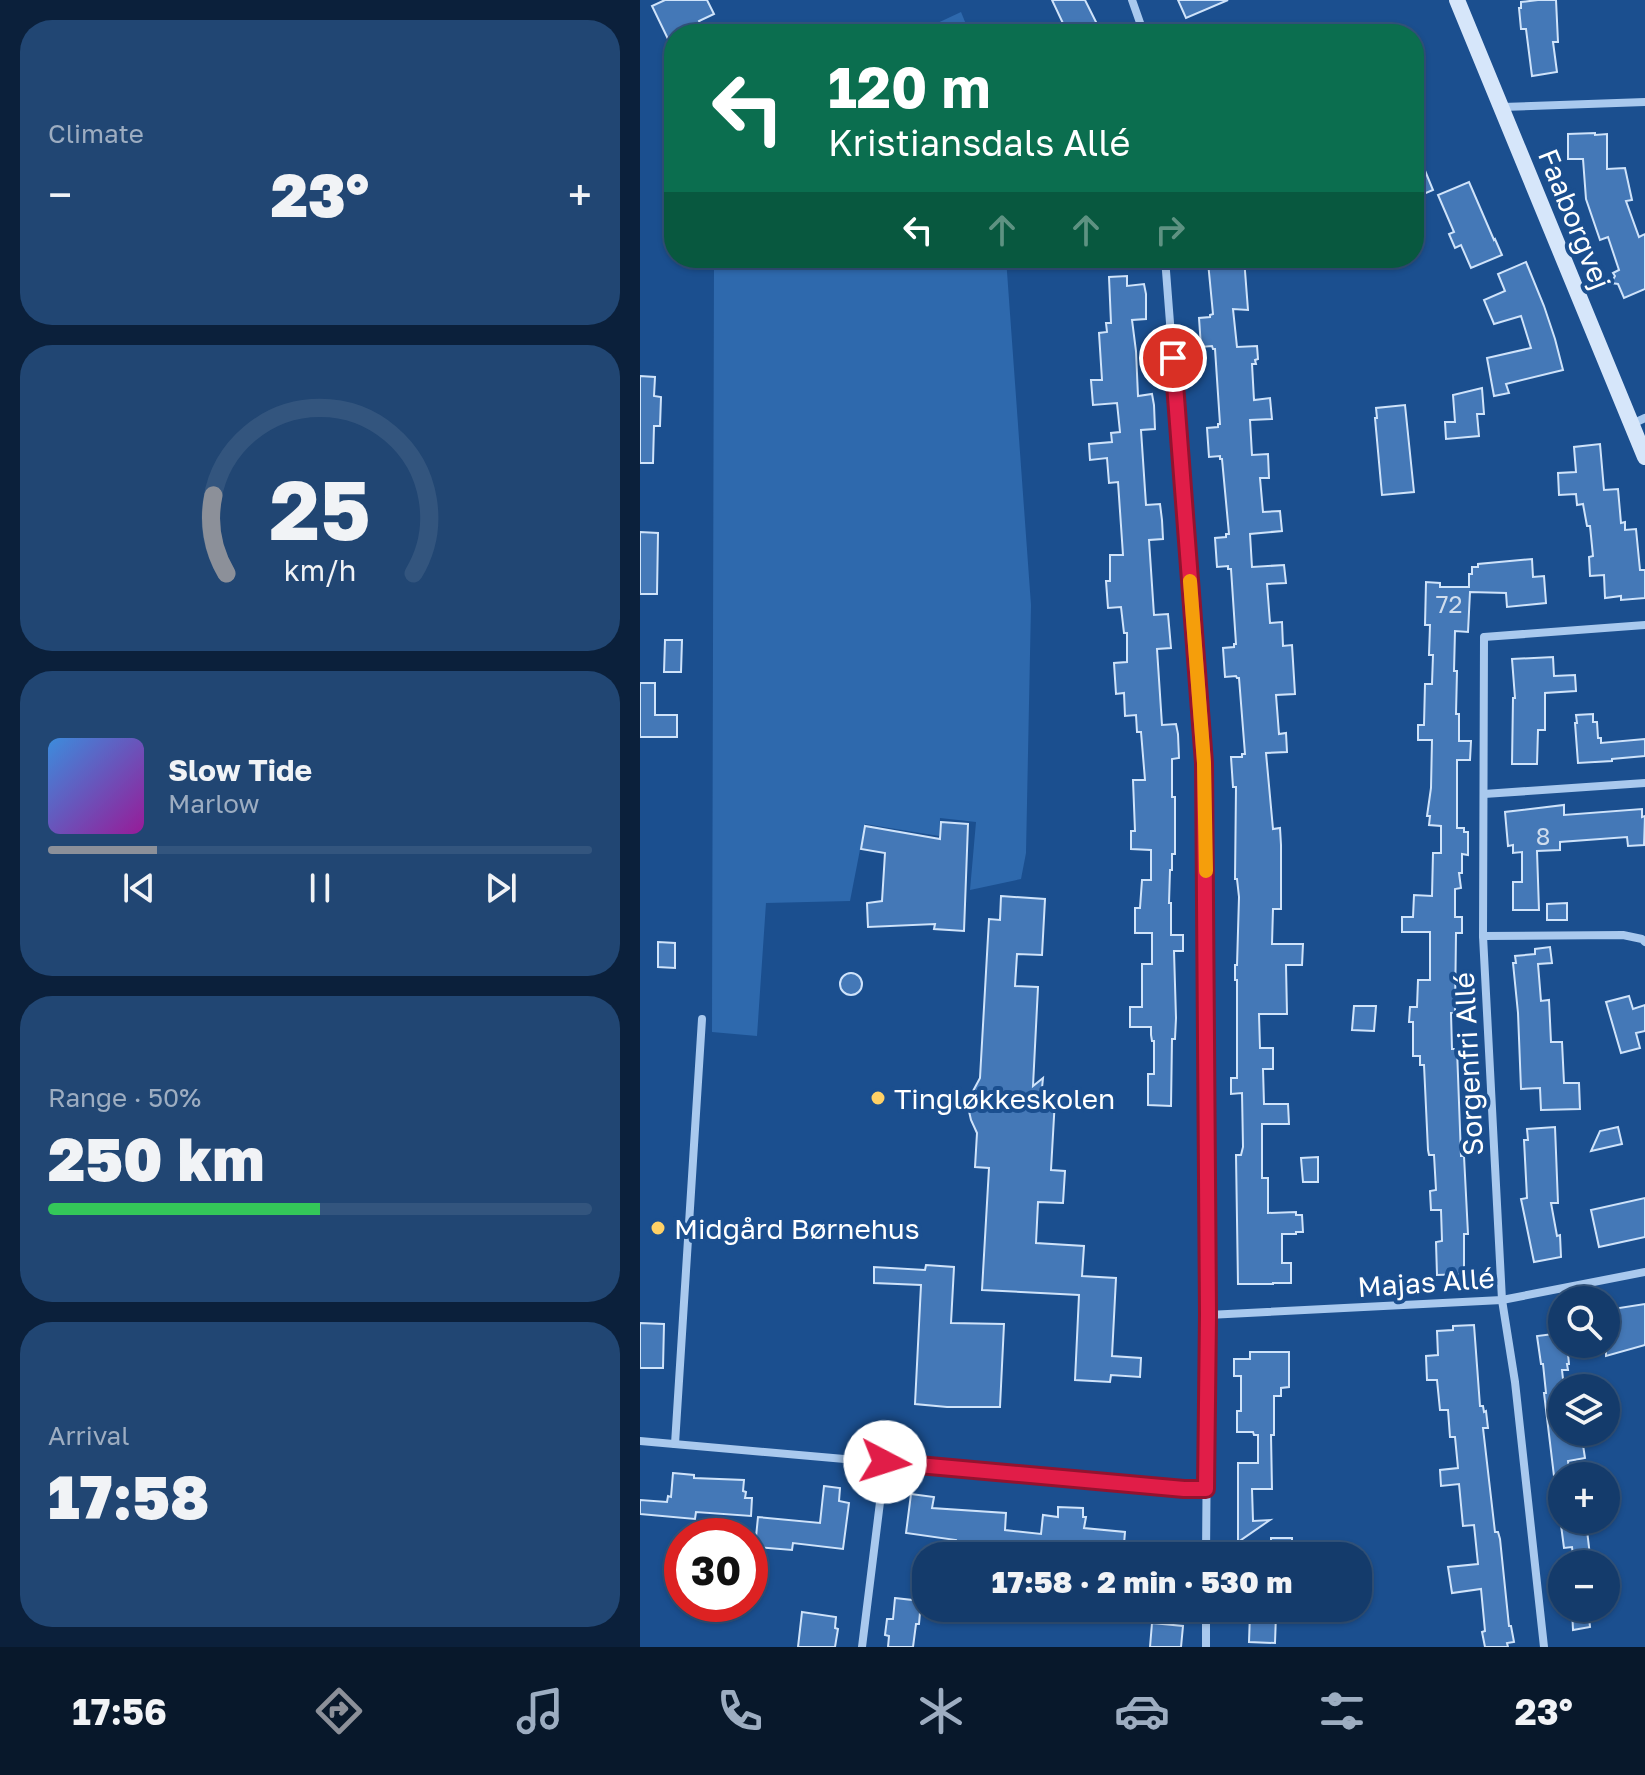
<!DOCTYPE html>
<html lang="en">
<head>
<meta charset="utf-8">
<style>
  body { margin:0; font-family:"Golos Text",sans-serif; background:#214673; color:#f1f3f6; height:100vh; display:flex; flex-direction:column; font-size:30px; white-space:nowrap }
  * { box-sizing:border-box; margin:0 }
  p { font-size:26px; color:#9dadc1 }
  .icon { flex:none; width:44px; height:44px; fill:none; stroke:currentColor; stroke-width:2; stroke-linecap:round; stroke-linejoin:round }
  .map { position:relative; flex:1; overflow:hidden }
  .side { display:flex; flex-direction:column; gap:20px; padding:20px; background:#0b203b; width:640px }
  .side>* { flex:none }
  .guide { position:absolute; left:24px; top:24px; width:760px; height:244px; border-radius:32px; box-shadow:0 2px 6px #0004,0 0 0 2px #33557e; background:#0b6e4f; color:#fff; overflow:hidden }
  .controls { position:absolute; left:908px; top:1286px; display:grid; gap:16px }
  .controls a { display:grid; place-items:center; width:72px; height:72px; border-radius:50%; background:#143b6b; box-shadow:0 2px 6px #0004,0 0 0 2px #33557e; font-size:40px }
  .speed { position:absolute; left:24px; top:1518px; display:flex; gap:16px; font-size:40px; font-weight:700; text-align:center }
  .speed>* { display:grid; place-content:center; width:104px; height:104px; border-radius:50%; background:#143b6b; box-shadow:0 2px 6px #0004,0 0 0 2px #33557e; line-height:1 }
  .speed .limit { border:12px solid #d22; background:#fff; color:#111 }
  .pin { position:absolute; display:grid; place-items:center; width:68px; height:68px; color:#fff; margin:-34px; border:4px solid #fff; border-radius:50%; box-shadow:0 2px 8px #0007 }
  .me { position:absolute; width:88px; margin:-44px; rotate:95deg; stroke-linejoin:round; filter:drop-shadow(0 0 6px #0008) }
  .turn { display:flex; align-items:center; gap:28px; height:168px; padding:0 32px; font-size:36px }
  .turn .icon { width:104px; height:104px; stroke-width:2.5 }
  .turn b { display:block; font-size:56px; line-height:68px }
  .lanes { display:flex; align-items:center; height:76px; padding:0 32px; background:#0003; justify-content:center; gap:40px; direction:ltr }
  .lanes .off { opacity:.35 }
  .big { font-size:60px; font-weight:800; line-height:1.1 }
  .side .widget { flex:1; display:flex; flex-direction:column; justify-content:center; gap:12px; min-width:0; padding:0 28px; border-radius:32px; background:#214673 }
  .side .dial { align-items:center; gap:0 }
  .dial svg { height:208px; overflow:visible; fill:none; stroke:#33557e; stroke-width:7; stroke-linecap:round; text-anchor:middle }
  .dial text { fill:#f1f3f6; stroke:none }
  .song { display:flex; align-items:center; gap:24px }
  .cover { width:96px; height:96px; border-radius:12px; background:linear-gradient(135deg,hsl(210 70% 55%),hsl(300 70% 35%)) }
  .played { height:8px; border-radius:4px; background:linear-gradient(90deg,#8c9099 20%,#33557e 20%) }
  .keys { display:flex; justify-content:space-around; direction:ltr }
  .heat { display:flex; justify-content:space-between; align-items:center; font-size:44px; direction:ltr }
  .charge { height:12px; border-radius:6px; background:linear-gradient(90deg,#34c759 50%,#33557e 0) }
  .trip { position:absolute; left:272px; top:1542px; width:460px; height:80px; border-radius:32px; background:#143b6b; box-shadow:0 2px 6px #0004,0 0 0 2px #33557e; font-weight:800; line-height:80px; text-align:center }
  .menu { display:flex; height:128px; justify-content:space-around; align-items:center; background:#08182b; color:#9dadc1 }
  .menu .icon { width:56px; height:56px }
  .menu .current { color:#8c9099 }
  .menu b { font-size:36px; color:#f1f3f6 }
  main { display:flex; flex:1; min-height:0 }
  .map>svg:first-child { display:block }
  .green { fill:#2e69ad }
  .building { fill:#4478b7; stroke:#cfe3fa; stroke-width:2 }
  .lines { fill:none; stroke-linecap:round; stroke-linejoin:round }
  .minor { stroke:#a9c9ee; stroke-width:8 }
  .secondary { stroke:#d6e6fa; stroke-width:16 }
  .route-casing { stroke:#92132f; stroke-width:20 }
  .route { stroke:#e11d48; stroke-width:14 }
  .slow { stroke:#f59e0b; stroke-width:14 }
  .poi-dot { fill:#ffd166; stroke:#1b4f8f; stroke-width:3 }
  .labels { text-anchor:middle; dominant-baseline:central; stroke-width:8; stroke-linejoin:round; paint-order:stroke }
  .number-label { font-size:24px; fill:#d0dded }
  .street-label { font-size:28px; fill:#fff; stroke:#1b4f8f }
  .poi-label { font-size:28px; fill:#fff; stroke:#1b4f8f; text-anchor:start }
</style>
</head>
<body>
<main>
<section class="side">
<div class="widget"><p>Climate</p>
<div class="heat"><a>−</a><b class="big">23°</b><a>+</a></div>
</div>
<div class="widget dial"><svg viewBox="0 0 100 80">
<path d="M14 69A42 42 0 1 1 86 69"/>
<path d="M14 69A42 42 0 0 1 9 39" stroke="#8c9099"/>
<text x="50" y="56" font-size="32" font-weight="700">25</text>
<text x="50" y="72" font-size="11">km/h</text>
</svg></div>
<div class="widget">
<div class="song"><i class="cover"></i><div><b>Slow Tide</b><p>Marlow</p></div></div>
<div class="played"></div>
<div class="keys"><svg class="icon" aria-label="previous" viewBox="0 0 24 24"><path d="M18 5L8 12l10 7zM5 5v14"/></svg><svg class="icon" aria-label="pause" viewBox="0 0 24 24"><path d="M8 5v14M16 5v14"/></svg><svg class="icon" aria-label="next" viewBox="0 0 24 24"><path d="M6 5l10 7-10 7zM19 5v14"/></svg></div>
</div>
<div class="widget"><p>Range · 50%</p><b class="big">250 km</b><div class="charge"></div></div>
<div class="widget"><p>Arrival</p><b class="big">17:58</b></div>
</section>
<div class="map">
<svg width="1005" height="1647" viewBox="0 0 1005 1647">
  <rect width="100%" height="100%" fill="#1b4f8f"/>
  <!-- green -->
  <g class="green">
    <path d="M321,12L330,34H274Z"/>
    <path d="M74,258H366L391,605L386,853L381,879L330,890L336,822L300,818L299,836L225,824L210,901L126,903L117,1036L72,1032Z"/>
  </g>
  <!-- building -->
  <g class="building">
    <path d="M25,0H67L74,14L59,21L64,34H34V37L28,39L12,6Z"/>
    <path d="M412,0H445L458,26L441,34H428Z"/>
    <path d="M538,0H588L546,18Z"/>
    <path d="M898,0H916L918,42H913L917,72L892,76L886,29H881L879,8H881V2Z"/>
    <path d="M955,133V135L967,134V169L985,168L992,200L986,201L999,237L1005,234V289L984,298L978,284L971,283L975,276L973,273L979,270L968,237L960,240L946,199L943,159H928V134Z"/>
    <path d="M774,144L793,190L774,198Z"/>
    <path d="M829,182L854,240L855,239L862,255L831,268L821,245L815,248L809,234L814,232L798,195Z"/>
    <path d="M604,258L608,310L593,309L597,347L617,346L618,359L615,360L616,364H612L614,400L630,398L632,419L610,420L612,455L628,454L629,478H620L623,512L640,511L642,531L610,534L612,567L644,565L646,583L627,584L630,623L642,622L643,646L652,645L655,694L636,695L639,734L646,733L647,752L626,753L633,829L640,828L641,845V909H633L632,944H663L662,965H646L647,1014H619L620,1048H633V1069H623L624,1104H648L649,1124H622V1178H628V1213L656,1212V1215H662L663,1232H656V1234H642V1263H651V1283H633V1284H598L596,1155H601L603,1147L602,1093L591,1094V1078H597V980H595V965H597L599,897L597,879H595L596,787H593L591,757H602V754H605L599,678H597L596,676L585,677L583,648L594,647V644H596L591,569H588V566L577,567L575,538L586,537V534H589L582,459H580V456L569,457L567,428L578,427V424H580L575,349H573L572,346L561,347L559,318L570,317V315L573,314L568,262H580L579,259Z"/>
    <path d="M886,262L904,306L915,339L923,370L866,384L869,393L854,396L847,358L891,348L881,316L854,324L844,300L865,291L858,274Z"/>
    <path d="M487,276V286L504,284L506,294V319L492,320L496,351L498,396L512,394L514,405L515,429L501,430L506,505L520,504L522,520L523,539L509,540L514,615L528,614L531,648L517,649L522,725L536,724L538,734L539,758L532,759V797H535V854H532V870H530L529,903H531V935H543V951H534L536,1018L535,1039H532L531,1106L508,1105V1074H514V1041H512L511,1035V1027H490V1007H502V964H512V933H495V908H500L502,880H511V850L491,849V831H495L493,780H505L501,732H497L496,715L485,716L484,693L476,694L474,663L487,662V633H484L481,607L468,608L466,581H470V555H483L478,482L469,483L467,458L450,460L449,444L472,442L471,433L480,432L477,403L453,405L451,380H462L459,333L467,332L466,323H471L469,277Z"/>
    <path d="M0,376L15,377L14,396L21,397L20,426H14L13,463H0Z"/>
    <path d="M842,388L844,414H837L839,436L806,439L805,422H815L813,395Z"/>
    <path d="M765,405L774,492L742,495L735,418H737L736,408Z"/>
    <path d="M960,444L964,490L978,489L981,523L985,522V530L996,529L1000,570H1005V598L981,600V596L965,598L964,575L950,576L949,557L953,556L950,526H947L943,504L937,505L936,494L919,495L918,473L936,472L934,447Z"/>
    <path d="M0,532L18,533L17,594H0Z"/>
    <path d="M892,559L893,577L904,576L906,603L867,607L866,593L830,592L828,632L815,631L814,671H817L816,714H819V741H831L830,760H817V828H824V832H828V855L822,854V873H819L821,888L815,889V917H822V933H816L815,1013H811L812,1049H817L821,1156H824L828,1234H824V1274L797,1275L796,1242L802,1241L801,1210H791L790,1191L796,1190L794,1155H789L788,1150L784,1065H780V1056H773V1022H769L770,1007H777L778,980H790V932H762V917H773L774,895L792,896L793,853H801V826L789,825L790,816H787L791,788L792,740H778V725H784L785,684H792L793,655H789L790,625H785L786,582L800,583V587H829V574H832V567H838V564Z"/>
    <path d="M25,640H42L41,672H24Z"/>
    <path d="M913,657L914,676L935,675L936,691L905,693V730H898L897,764H872L873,698H875L872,659Z"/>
    <path d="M0,683H15V715H37V737H0Z"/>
    <path d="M953,714V722H957L958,738H961V743L1005,739V756L972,759V761L938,763L935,723H937L936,715Z"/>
    <path d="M924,805V815L1002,809V817L1005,816L1004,845L988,846L987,837L920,842V850L897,851L899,910H873V882H882V852L873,853V845L868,846L865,812Z"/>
    <path d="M301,822L328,824L324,931L294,929L295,924L228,927L227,903L242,901L245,853L221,849L225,826L300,839Z"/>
    <path d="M361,896L405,899L402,955L377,954L375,986L398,987L393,1086L403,1078L401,1098L415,1099L411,1170L425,1171L423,1203L398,1202L396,1243L444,1246L442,1276L476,1278L472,1356L501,1358L500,1377L471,1375L470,1382L435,1380L439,1295L342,1290L349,1168L335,1167L337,1133L331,1120L328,1107L332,1093L340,1078L349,919L360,920Z"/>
    <path d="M927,903V920H907V904Z"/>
    <path d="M18,942L35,943V968L18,967Z"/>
    <path d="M910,947L912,963L898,964L901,1001L909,1000L911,1042H922L924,1083H939L940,1109L901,1110L900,1088L881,1089L878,1013L873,963H876L875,956L895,954V949Z"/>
    <circle cx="211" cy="984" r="11"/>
    <path d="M989,996L993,1009L1005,1005V1031L996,1033L1000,1048L981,1053L966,1002Z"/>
    <path d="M714,1006H736L734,1031L712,1030Z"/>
    <path d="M915,1127L918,1203H911L917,1236L920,1235L921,1257L894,1262L881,1199L887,1198L884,1140H888L887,1129Z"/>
    <path d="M978,1127L982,1144L951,1151L960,1131Z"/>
    <path d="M678,1157V1182H663L661,1158Z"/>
    <path d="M1005,1198V1237L959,1247L951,1210Z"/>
    <path d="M286,1265L314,1267L311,1323L364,1324L360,1407H307L275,1404L281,1285L234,1283V1267L285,1270Z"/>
    <path d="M1005,1304V1345L966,1356V1310Z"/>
    <path d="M0,1323L24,1324L23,1368H0Z"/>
    <path d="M834,1325L840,1406H843L844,1412L846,1411L848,1428H843L855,1532H858L860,1539L869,1626H871L874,1642L867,1643L868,1647H845L842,1632L845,1631L841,1589L812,1593L808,1567L838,1564L834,1525L823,1526L819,1484L801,1486L800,1470L818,1468L815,1437H810L808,1410H800L797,1380H787L786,1356L798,1355L797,1331L813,1330V1326Z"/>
    <path d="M922,1333V1344H927L929,1364H927L928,1370H922L924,1388H922V1432H941L945,1458L928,1461L930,1476H914L904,1393H906L903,1364H901L897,1336Z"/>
    <path d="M610,1352H649V1387L641,1388V1396H634V1435H631L632,1489H612L613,1521L630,1520L598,1542V1463H618V1435H614L613,1432H597V1411H601V1376H594V1359H610Z"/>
    <path d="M33,1473L54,1475V1478L104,1480L103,1491L106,1492L105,1498H112L111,1516L56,1512L55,1519L0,1514V1500L27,1502L28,1496L31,1497Z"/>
    <path d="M184,1486L200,1488L199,1501L209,1503L203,1549L153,1543L152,1550L115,1547L118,1517L180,1523Z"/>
    <path d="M271,1494L294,1497L292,1508L366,1513L365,1530L401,1534L403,1515L418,1517V1507L443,1508V1517H446L444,1528L485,1532L483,1556L440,1552V1556H314L316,1540L266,1533Z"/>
    <path d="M946,1522L951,1564H934L932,1547L924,1548L921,1525Z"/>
    <rect x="631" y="1538" width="21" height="16"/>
    <path d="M255,1598L281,1601L279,1624H276L273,1647H248L249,1636L245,1635L247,1619H253Z"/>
    <path d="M932,1608H948L950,1627L933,1630Z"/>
    <path d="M162,1612L196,1617L195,1628L198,1629L195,1647H158Z"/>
    <path d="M610,1613L636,1614L635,1643L609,1642Z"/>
    <path d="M512,1623L543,1626L541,1647H510Z"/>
  </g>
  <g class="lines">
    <!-- minor -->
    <g class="minor">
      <path d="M492,0L504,34"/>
      <path d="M862,107L1005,102"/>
      <path d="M525,258L564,763L568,1315L566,1556"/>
      <path d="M992,424L1005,418"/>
      <path d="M844,794L1005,783"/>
      <path d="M843,936L983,935L1002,939L1005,942"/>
      <path d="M568,1315L862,1300L1005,1272"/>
      <path d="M0,1441L544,1489H566"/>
      <path d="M35,1444L62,1019"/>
      <path d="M222,1647L245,1462"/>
      <path d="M566,1647V1608"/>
      <path d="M904,1647L875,1382L862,1300L843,936L844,637L1005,625"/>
    </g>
    <!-- secondary -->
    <path class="secondary" d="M817,0L1005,457"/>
  </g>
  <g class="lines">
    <defs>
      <path id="route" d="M245,1462L544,1489H566L568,1315L564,763L533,358"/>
    </defs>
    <!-- route casing -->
    <use href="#route" class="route-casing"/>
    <!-- route -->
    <use href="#route" class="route"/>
    <!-- slow -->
    <path class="slow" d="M550,581L564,763L566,871"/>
  </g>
  <!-- markers -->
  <g class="poi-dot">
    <circle cx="238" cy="1098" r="8"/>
    <circle cx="18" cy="1228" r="8"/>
  </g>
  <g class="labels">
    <!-- number labels -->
    <g class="number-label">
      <text x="809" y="603">72</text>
      <text x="903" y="835">8</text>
    </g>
    <!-- street labels -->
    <g class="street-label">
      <text transform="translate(935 219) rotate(68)">Faaborgvej</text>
      <text transform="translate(828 1064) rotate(-93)">Sorgenfri Allé</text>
      <text transform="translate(786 1282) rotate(-4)">Majas Allé</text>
    </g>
    <!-- poi labels -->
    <g class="poi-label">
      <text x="254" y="1098">Tingløkkeskolen</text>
      <text x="34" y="1228">Midgård Børnehus</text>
    </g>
  </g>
</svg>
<div class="controls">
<a><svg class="icon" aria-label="search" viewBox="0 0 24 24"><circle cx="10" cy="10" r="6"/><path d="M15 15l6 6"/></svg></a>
<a><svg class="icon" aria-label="layers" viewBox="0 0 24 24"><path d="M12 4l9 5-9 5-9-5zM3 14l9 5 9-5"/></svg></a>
<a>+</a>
<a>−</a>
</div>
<div class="speed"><div class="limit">30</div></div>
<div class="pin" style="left:533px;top:358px;background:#d93025"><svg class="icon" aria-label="arrive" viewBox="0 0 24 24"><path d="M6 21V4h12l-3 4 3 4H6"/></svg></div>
<svg class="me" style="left:245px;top:1462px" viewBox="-20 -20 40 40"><circle r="19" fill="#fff"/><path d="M0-13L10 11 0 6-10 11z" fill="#e11d48"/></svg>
<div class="trip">17:58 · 2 min · 530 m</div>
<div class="guide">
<div class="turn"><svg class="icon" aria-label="left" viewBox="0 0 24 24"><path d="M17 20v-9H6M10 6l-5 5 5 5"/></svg><div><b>120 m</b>Kristiansdals Allé</div></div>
<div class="lanes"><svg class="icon" aria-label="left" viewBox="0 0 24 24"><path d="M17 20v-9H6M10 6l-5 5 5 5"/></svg><svg class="icon off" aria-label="ahead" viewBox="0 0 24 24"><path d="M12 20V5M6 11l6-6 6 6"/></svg><svg class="icon off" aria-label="ahead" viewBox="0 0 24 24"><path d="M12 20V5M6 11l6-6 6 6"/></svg><svg class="icon off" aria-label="right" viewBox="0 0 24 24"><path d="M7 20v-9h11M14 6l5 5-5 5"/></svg></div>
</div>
</div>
</main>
<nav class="menu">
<b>17:56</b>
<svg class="icon current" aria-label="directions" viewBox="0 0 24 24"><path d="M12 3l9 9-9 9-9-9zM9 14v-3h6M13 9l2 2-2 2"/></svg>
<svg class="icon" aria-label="music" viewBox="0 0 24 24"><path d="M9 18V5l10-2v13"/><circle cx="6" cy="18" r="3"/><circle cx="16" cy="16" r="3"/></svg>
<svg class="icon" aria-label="phone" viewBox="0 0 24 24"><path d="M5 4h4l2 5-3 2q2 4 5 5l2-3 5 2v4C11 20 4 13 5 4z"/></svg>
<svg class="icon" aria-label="climate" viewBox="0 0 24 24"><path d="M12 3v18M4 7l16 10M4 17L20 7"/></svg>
<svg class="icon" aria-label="car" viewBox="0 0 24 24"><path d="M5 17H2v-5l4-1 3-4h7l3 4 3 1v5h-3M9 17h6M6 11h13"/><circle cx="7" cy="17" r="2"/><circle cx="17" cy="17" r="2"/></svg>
<svg class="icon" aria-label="filters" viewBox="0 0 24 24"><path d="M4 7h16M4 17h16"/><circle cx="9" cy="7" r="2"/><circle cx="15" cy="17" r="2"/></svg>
<b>23°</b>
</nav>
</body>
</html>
